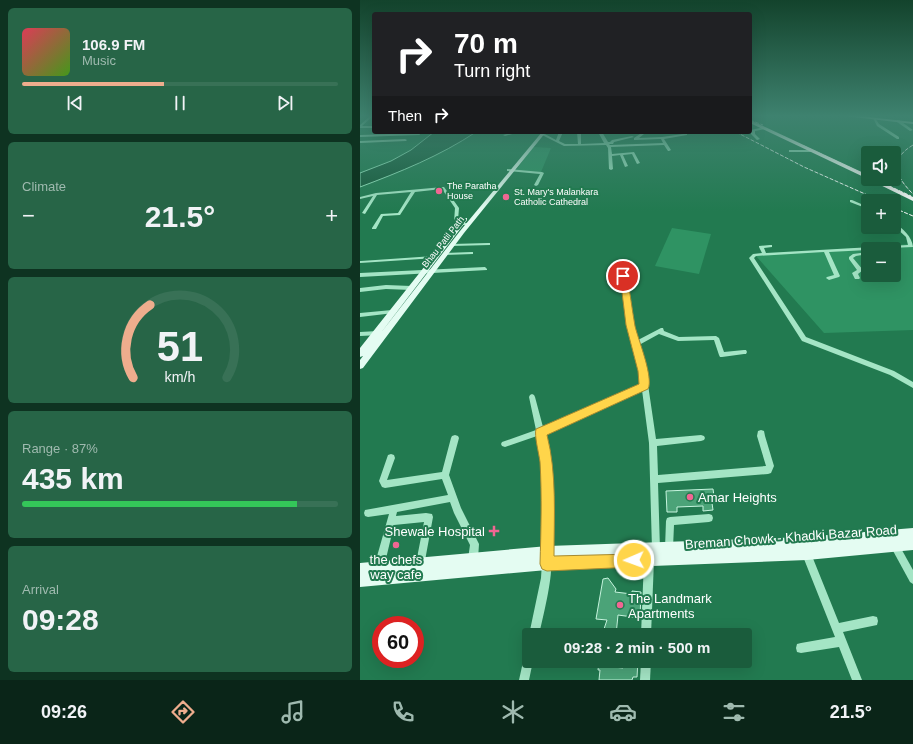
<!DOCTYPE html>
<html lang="en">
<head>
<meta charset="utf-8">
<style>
  body { margin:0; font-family:Arial,sans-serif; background:#276547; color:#f1f3f6; height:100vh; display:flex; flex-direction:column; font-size:15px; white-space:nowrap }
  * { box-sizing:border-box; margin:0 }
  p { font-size:13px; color:#9fbaaf }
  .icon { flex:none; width:22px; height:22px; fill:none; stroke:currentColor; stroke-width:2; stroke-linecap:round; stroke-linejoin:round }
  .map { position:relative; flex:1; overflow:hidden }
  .details { display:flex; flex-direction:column; gap:8px; padding:8px; background:#0e3321; width:360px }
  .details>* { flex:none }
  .guide { position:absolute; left:12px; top:12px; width:380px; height:122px; border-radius:4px; box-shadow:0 4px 16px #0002; background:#202124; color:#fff; overflow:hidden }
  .fabs { position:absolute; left:501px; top:146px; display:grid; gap:8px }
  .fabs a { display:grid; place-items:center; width:40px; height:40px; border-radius:4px; background:#1a5c3c; box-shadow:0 4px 16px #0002; font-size:20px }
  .speed { position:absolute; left:12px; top:616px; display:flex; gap:8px; font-size:20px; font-weight:700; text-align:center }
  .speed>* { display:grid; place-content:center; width:52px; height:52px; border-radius:50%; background:#1a5c3c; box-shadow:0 4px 16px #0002; line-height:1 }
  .speed .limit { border:6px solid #d22; background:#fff; color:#111 }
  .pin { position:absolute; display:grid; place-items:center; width:34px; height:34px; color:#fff; margin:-17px; border:2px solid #fff; border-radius:50%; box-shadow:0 1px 4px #0007 }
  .me { position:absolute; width:44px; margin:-22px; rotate:268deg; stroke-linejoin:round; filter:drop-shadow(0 0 3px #0008) }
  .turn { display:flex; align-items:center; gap:14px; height:84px; padding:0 16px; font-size:18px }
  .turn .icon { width:52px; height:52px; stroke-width:2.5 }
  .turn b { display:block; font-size:28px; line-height:34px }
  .then { display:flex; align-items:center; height:38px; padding:0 16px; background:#0003; gap:8px; font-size:15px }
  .big { font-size:30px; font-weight:700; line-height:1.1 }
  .details .card { flex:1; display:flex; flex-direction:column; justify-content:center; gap:6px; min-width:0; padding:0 14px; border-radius:6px; background:#276547 }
  .details .dial { align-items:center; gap:0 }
  .dial svg { height:104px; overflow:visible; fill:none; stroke:#387156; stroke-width:7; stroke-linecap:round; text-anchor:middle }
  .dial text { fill:#f1f3f6; stroke:none }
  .song { display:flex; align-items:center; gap:12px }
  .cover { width:48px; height:48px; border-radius:6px; background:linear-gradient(135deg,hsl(350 70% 55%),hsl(100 70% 35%)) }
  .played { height:4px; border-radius:2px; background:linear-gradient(90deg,#eead8d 45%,#387156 45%) }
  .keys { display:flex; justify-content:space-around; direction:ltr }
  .heat { display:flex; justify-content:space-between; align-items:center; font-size:22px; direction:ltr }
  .charge { height:6px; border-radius:3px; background:linear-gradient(90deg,#34c759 87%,#387156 0) }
  .trip { position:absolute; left:162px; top:628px; width:230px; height:40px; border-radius:4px; background:#1a5c3c; box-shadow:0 4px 16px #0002; font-weight:700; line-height:40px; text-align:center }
  .dock { display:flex; height:64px; justify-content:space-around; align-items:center; background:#0a2518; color:#9fbaaf }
  .dock .icon { width:28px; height:28px }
  .dock .active { color:#eead8d }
  .dock b { font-size:18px; color:#f1f3f6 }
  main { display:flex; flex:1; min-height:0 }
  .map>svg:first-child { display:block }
  .green { fill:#2f9363; fill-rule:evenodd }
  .water { fill:#175a3b; stroke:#97e6bf }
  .building { fill:#4ba378; stroke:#c6f4de }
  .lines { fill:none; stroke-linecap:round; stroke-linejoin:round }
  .minor { fill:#a4e5c5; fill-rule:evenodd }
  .major { fill:#e4fcf2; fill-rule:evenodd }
  .highway { fill:#fff; fill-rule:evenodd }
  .rail { stroke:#fff; stroke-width:1; stroke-dasharray:4 1.5; stroke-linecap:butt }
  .route { fill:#ffd54a; stroke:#a68a30 }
  .poi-dot { fill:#f16693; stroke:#227a50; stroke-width:1.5 }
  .labels { text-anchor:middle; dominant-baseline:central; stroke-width:4; stroke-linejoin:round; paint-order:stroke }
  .far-poi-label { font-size:9px; fill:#fff; stroke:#227a50; text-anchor:start }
  .far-street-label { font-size:9px; fill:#fff; stroke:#227a50 }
  .near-poi-label { font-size:13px; fill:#fff; stroke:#227a50; text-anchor:start }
  .near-street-label { font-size:13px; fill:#fff; stroke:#227a50 }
</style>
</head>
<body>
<main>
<section class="details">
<div class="card">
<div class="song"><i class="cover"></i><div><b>106.9 FM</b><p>Music</p></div></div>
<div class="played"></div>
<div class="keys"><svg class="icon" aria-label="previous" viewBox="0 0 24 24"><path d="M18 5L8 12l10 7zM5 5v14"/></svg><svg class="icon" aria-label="pause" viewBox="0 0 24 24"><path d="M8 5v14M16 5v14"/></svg><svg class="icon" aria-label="next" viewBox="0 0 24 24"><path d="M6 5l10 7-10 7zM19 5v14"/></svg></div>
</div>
<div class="card"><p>Climate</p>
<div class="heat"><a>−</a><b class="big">21.5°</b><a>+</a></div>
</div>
<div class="card dial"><svg viewBox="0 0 100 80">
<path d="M14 69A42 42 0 1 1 86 69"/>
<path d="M14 69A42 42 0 0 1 27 13" stroke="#eead8d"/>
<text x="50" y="56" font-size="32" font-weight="700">51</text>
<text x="50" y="72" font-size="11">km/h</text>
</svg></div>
<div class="card"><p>Range · 87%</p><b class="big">435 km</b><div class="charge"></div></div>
<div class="card"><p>Arrival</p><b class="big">09:28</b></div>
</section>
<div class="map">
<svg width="553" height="680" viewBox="0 0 553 680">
  <rect width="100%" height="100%" fill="#227a50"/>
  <!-- green -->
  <g class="green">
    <path d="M173,147L191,148L181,172L156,170Z"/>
    <path d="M312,228L351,234L339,274L295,266Z"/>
    <path d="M549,244L553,245V330L464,333L396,256ZM508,249H534V275H508Z"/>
  </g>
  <!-- water -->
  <path class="water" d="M74,132H116C80,156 40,172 0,187V173L31,161L51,150Z"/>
  <!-- building -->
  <g class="building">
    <path d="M353,489L355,503H352L353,510L343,511V506L317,507V512H307L306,491Z"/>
    <path d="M248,578L256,589L255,592L272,594V591L281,592L280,618L258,615L256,635H242L247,620L236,619L243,579Z"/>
    <path d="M239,661H254L253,667L263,668L264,661H278L277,677H273L272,680H239L240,670H238Z"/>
  </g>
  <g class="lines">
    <!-- minor -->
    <g class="minor">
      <path d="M10,116H13L2,126H14V128H0V125Z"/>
      <path d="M513,118H515L519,124L539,137V139H537L517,126Z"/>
      <path d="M537,120H539L553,130L550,131L537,122Z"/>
      <path d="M404,127L405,129L395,131V134L400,139L397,140L391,134V130Z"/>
      <path d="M153,132H159L145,136L143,135Z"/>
      <path d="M199,132H203L199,141L205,144H218L217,132H221V144L244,143L238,132H242L248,142H250L252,140L272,136L274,137L254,142L253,144H249L250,145L303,143L301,139L274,140V138L280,134V132H284V134L279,138L302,137L323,134V132H327V135L304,139L311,150L309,151H308L304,145L251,147L252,154L274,152L280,163L277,164L272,154L263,155L268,166L265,167L260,155L252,156L253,169L251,170L249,169L248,148L246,145L204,146L180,134L183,133L196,140Z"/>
      <path d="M59,133L60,135L0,137V135Z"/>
      <path d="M45,139L47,140L46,141L0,143V141Z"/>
      <path d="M430,150H452L454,151L452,152H429V150Z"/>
      <path d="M147,169L182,172L184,173L178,185L176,186L174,185L180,174L148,171H147Z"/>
      <path d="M83,187H84L99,208L98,220L102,223H110V225H101L94,222L95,208L82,189L55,192L40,215L23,216L16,229H12V228L21,214L38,213L51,192L17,195L5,214L2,213L13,196L0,199V197L16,193Z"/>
      <path d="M490,200H492L508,207V209L490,202Z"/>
      <path d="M534,223C543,228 552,237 553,247L508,249V250L469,252L480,276L479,277L469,280L466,278L467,277L474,275L464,252L396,256L394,258L446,337L534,371L553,382V388L530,375L442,341L389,258L393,254L402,253L399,247V246L410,245H412V247L404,248L406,253L548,245L546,237L534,226Z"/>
      <path d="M128,243H130V245L92,246L90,245L92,244Z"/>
      <path d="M111,252H113V254L85,255L83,254L85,253Z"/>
      <path d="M508,252V254L496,256L493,258L503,270L498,274L500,278L499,279H495L492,273L497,270L489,259V257L493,254Z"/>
      <path d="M74,256H76V258L0,263V261H1Z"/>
      <path d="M125,267L127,269V270L0,277V273Z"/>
      <path d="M263,274L266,276L274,325L278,340L301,328H303L304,331L319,337L356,336L359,338L364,352L384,350H386L387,352L386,354H384L362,357H360L359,355L354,340L318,341L299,334L279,345L286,371L296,439L341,435L344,436L345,438L344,440L341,441L297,446L298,475L406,466L397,436L398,431L401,430L404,431L405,436L414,466L411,473L408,474L298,483L300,549L299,552L296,553L293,552L292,549L289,443L282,390L184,434C193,473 191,513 192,553L190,556L187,557L190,559C195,571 182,620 179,635H169L181,578L182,562L184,559L187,557L184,556L182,553C183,514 186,474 177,436L145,447L142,446L141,444L142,442L176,430L169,397L170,395L172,394L174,395L175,397L183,427L282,385L280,371L268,325L260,276Z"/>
      <path d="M26,285L51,286L54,288L51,290L26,289L0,292V288Z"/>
      <path d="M32,310L35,312L34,313L0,317V313Z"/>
      <path d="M18,331H20L21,333L20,335L0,336V332Z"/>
      <path d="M95,435L98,436L99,438L89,475L101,508L119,544L118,559L116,562L113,564L110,562L108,559L110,545L94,513L90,502L37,512L36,516L66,513L72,514L73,517L64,566L61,568L58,566L56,563L64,522L34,525L24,567L22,570L19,572L16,570L14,567L29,514L8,517L5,516L4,513L5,510L88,495L82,479L25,488L22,487L19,481L28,455L31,454L34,455L35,458L27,480L82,472L91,438L92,436Z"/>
      <path d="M349,514L352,515L353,518L352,521L349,522L314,525L313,548L312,551L309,552L306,551L305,548L306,521L307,518L310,517Z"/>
      <path d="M535,542L538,543L553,570V584L550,582L532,549L531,546L532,543Z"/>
      <path d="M447,549L450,551L479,623L513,616L517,617L518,621L517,625L483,632L502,680H492L479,647L441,653L437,652L436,648L437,644L441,643L475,637L442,554L444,551Z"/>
      <path d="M289,555L292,557L294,560L291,635H281L284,560L286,557Z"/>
      <path d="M169,652V661H173L169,680H159L165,653Z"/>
      <path d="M281,661H291L290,680H280Z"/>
    </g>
    <!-- major -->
    <g class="major">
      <path d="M485,116H500L553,122V124Z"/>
      <path d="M182,132H186L104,233L3,368L0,369V360L3,356L0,357V348L103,218H107V220L20,334L100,231Z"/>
      <path d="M553,528V550L447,560L187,570L0,587V563L188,546L444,537Z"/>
    </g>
    <!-- highway -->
    <g class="highway">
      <path d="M390,120L508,175V179L390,123Z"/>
      <path d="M508,179H515L553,197V201Z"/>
    </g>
    <!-- rail -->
    <g class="rail">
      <path d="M390,120L403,125"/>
      <path d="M376,132L444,167L521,201"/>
      <path d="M553,145C528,160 535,176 553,194"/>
      <path d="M444,146L508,176"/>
      <path d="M514,179L551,196"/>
      <path d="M534,208L553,216"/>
    </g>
  </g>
  <!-- sky -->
  <linearGradient id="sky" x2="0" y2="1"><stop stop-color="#13432c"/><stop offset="0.55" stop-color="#3e826f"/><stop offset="1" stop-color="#3e826f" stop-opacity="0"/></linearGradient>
  <rect width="553" height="211" fill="url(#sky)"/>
  <!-- route -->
  <path class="route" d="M263,273L267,276C270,292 272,309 275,326C278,339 294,378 288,389L187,435C197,474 194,517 194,556L274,554L279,556L281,560L279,565L274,567L187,571L182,569L180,564C181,530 182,496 180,462C179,454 174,435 176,429L279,384L278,371L266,325L260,276Z"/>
  <!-- markers -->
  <g class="poi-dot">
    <circle cx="79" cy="191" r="4"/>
    <circle cx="146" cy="197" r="4"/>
    <circle cx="330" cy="497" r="4"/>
    <path d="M132 525h4v4h4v4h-4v4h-4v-4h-4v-4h4z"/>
    <circle cx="36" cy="545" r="4"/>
    <circle cx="260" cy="605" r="4"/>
  </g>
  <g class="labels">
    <!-- far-poi labels -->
    <g class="far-poi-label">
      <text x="87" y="186">The Paratha<tspan x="87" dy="10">House</tspan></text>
      <text x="154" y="192">St. Mary's Malankara<tspan x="154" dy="10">Catholic Cathedral</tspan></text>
    </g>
    <!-- far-street labels -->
    <g class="far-street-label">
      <text transform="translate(83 242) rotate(-52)">Bhau Patil Path</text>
    </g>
    <!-- near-poi labels -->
    <g class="near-poi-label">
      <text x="338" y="497">Amar Heights</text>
      <text x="125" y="531" text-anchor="end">Shewale Hospital</text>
      <text x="36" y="559" text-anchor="middle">the chefs<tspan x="36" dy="15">way cafe</tspan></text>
      <text x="268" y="598">The Landmark<tspan x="268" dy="15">Apartments</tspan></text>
    </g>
    <!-- near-street labels -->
    <g class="near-street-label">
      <text transform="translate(431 537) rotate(-4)">Breman Chowk - Khadki Bazar Road</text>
    </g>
  </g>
</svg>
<div class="fabs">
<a><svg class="icon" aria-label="sound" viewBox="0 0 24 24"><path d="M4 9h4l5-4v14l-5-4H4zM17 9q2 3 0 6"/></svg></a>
<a>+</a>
<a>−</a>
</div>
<div class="speed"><div class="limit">60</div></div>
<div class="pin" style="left:263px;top:276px;background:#d93025"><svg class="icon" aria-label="arrive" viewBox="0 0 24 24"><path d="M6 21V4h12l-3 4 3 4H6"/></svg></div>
<svg class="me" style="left:274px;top:560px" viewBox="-20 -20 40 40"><circle r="17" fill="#ffd54a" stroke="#fff" stroke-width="3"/><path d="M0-11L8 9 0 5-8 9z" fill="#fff"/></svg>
<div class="trip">09:28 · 2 min · 500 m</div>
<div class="guide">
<div class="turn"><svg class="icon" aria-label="right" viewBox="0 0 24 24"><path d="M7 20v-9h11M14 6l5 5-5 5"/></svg><div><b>70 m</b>Turn right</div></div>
<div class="then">Then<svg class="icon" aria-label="right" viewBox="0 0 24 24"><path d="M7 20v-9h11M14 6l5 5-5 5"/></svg></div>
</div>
</div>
</main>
<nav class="dock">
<b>09:26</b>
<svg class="icon active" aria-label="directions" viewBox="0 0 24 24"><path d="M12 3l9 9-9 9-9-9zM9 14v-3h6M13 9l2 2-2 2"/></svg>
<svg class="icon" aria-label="music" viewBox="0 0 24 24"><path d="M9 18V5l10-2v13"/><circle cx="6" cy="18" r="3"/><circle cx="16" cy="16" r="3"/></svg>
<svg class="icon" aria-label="phone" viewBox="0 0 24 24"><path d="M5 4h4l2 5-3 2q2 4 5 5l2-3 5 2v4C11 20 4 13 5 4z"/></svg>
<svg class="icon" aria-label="climate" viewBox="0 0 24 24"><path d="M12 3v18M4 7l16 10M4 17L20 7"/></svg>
<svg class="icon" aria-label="car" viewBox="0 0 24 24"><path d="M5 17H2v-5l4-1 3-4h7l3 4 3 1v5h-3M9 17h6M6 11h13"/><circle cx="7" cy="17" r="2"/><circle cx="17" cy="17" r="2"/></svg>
<svg class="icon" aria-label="filters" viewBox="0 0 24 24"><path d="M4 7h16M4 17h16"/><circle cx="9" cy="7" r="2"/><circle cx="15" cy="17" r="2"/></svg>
<b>21.5°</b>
</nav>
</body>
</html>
